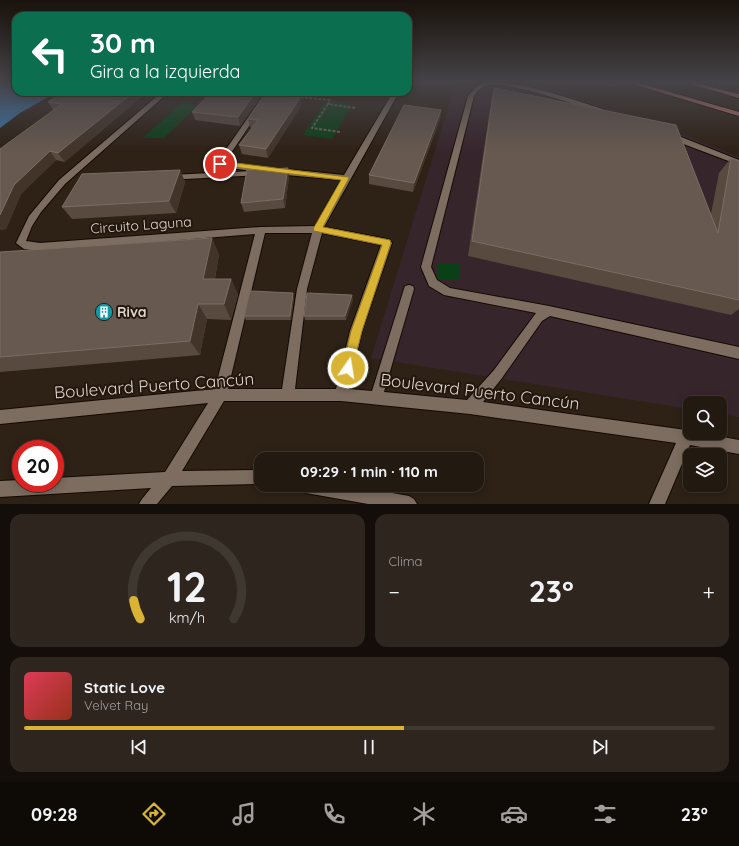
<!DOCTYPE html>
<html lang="es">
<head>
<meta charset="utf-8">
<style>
  body { margin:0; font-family:Quicksand,sans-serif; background:#2e261e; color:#f1f3f6; height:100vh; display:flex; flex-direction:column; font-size:15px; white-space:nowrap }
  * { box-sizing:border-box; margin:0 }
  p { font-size:13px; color:#a2a09f }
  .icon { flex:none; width:22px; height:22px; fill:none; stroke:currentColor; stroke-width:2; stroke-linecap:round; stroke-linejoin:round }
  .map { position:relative; height:504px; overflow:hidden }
  .sheet { display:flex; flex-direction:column; gap:10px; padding:10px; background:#130e09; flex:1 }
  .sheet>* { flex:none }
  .banner { position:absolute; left:12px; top:12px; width:400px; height:84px; border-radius:12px; box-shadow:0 2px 10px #0003,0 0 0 1px #3f3830; background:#0b6e4f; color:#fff; overflow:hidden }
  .buttons { position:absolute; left:683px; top:396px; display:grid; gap:8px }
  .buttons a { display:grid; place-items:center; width:44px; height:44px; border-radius:8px; background:#221910; box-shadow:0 2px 10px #0003,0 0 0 1px #3f3830; font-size:20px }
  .speed { position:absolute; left:12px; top:440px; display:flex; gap:8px; font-size:20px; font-weight:700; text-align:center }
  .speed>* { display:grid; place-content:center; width:52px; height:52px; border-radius:50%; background:#221910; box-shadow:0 2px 10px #0003,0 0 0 1px #3f3830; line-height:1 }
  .speed .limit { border:6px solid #d22; background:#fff; color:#111 }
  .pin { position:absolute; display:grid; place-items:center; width:34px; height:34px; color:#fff; margin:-17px; border:2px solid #fff; border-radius:50%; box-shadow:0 1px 4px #0007 }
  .me { position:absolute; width:44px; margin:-22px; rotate:13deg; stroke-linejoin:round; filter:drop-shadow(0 0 3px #0008) }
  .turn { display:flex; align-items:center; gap:14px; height:84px; padding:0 12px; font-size:18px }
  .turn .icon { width:52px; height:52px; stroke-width:2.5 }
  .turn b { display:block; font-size:28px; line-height:34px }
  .big { font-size:30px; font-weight:700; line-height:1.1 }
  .sheet .tile { flex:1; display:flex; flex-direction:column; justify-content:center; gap:6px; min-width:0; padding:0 14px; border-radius:12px; background:#2e261e }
  .sheet .dial { align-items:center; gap:0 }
  .dial svg { height:104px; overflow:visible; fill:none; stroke:#3f3830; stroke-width:7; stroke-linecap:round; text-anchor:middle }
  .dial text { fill:#f1f3f6; stroke:none }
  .song { display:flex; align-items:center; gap:12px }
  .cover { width:48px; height:48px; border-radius:6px; background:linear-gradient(135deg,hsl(350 70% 55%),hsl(10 70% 35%)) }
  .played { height:4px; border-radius:2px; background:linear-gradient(90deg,#d9b334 55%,#3f3830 55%) }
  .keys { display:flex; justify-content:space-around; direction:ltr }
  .heat { display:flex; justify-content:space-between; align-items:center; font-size:22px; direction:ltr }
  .sheet .tiles { flex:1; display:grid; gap:10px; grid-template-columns:1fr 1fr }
  .tile:last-child { grid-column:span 2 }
  .trip { position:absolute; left:254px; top:452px; width:230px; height:40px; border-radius:12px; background:#221910; box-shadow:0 2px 10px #0003,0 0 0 1px #3f3830; font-weight:700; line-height:40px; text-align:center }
  .tab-bar { display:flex; height:64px; justify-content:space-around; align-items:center; background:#0e0a06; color:#a2a09f }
  .tab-bar .icon { width:28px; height:28px }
  .tab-bar .current { color:#d9b334 }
  .tab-bar b { font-size:18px; color:#f1f3f6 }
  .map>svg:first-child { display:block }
  .commercial { fill:#37252c }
  .green { fill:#094018 }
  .water { fill:#3b77ad }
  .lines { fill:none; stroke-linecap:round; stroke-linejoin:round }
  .minor-casing { stroke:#150a03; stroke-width:2 }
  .major-casing { stroke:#150a03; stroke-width:2 }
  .path { stroke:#70645b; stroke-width:2; stroke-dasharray:3 1.5; stroke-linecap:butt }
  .minor { fill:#7d6d60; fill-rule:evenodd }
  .major { fill:#be766e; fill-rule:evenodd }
  .wall { fill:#594a40 }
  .shaded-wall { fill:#423429 }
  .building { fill:#67594f; stroke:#7a6d63 }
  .route { fill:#d9b334; stroke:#8d7422 }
  .labels { text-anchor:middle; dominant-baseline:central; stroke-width:4; stroke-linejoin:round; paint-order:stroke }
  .street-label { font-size:14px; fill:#ded5ce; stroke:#24170d }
  .poi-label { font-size:14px; font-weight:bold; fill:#ded5ce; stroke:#24170d; text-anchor:start }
  .near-street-label { font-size:17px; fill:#ded5ce; stroke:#24170d }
</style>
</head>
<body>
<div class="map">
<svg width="739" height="504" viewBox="0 0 739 504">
  <rect width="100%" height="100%" fill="#2e2116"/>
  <!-- commercial -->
  <path class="commercial" d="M456,82H526L653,123L739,157V417L720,414V403H690V409L371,358Z"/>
  <!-- green -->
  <g class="green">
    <path d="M326,100L352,104L332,139L303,135Z"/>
    <path d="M182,102L197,106L164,138H143Z"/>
    <path d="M437,264H459L460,280L438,279Z"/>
  </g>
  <!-- water -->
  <path class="water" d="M0,82H16V92H57L20,113L0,128Z"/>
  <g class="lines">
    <defs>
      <g id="minor">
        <path d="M488,82C521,82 555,94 587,104C594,107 604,108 609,113L604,114C580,106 507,80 486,86C481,87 477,92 474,96L431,267L437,280L450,288L549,306L739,347V359L550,316L542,321L502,378L483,402L686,430L690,431V433H702L739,440V454L690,445L665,504H649L676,443L470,414L341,401H224L182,471L261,470V484L172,486L157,504H139L142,499L151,488L0,497V481L21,480V483H55V478L165,472L208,403L0,424V410L215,389L255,234L40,251L24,249L16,243L29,216L59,180L162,92H169L65,184L41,212L32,226L26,241L40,243L261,227L315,226L341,180L275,174L271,171L275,168L344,175L393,92H399L324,227L387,239L390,240L392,243L362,331L349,389L372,391L404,289L405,286L409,285L413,286L414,289L384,392L467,400L494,370L536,313L444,295L429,286L421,267L468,96L478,85ZM265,233H312L297,289L282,389H228ZM322,233L381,245L350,331L336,389H295L307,289Z"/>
        <path d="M266,92H272L225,162L262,167L263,169L262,171L264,173L263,175L167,180L166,178L170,175L253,171L222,167L217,171L213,168Z"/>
        <path d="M665,133H671L739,160V165L665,137Z"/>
        <path d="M298,485H347L409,496L414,499L417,504H368L306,493L301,490Z"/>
      </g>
      <g id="major">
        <path d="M626,82H635L739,112V116Z"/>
        <path d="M683,82H692L739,94V98Z"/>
      </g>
    </defs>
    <!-- minor casing -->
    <use href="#minor" class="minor-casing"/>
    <!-- major casing -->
    <use href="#major" class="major-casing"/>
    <!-- path -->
    <g class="path">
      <path d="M600,82L614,86"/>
      <path d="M287,96L330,100L328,104L355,108"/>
      <path d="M328,104L312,128L340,132"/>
    </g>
    <!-- minor -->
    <use href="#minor" class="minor"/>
    <!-- major -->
    <use href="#major" class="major"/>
  </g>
  <!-- wall -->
  <g class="wall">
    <path d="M494,88L711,214L719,173L731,158L739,161V309L731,315L468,256L491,102Z"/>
    <path d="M63,92L65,162L56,160L21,194L6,229L0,230V149L53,110L48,102Z"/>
    <path d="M300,98L301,106L268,158L242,154L239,145L252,128L250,127L248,119Z"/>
    <path d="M259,99L240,126L195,120L192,112Z"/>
    <path d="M441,110L440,119L413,192L369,184V175Z"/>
    <path d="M180,170L185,182L176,213L72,219L62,207Z"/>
    <path d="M289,177L285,208L244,212L241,203Z"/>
    <path d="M0,252L219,254L215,279H231L238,295L231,320L207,319L200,355L0,372Z"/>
    <path d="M294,297L291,320H246L244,316Z"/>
    <path d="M353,299L346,320H305L304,316Z"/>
  </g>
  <!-- shaded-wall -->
  <g class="shaded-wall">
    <path d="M134,92H148L65,162L58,153Z"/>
    <path d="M253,92H258L259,99L240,126L238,117Z"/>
    <path d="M300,98L301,106L268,158L266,149Z"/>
    <path d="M441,110L440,119L413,192L414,183Z"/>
    <path d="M50,151L56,160L21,194L6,229L0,230V215L14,185Z"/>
    <path d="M288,168L289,177L285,208L283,199Z"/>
    <path d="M180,170L185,182L176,213L169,201Z"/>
    <path d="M212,238L219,254L212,294L203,279Z"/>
    <path d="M231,279L238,295L231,320L224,304Z"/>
    <path d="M293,293L294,297L291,320L290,316Z"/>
    <path d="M352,295L353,299L346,320L345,316Z"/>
    <path d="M198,304L207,319L200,355L190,341Z"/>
  </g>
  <!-- building -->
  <g class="building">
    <path d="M494,88L676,125L718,233L731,158L739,161V300L472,241Z"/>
    <path d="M63,92H134L58,153L50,151L14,185L0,215V149L62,104L48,102Z"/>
    <path d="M211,92H256L238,117L192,112Z"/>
    <path d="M266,92L300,98L266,149L239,145L258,120L248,119Z"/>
    <path d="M404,105L441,110L414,183L369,175Z"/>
    <path d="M288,168L283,199L241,203L247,170Z"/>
    <path d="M180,170L169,201L62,207L82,174Z"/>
    <path d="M212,238L203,279H231L224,304H198L190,341L0,357V252Z"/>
    <path d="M250,291L293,293L290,316H244Z"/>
    <path d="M307,293L352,295L345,316H304Z"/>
  </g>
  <!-- sky -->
  <linearGradient id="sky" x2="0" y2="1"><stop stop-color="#19120c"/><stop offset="0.54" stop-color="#464347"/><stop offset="1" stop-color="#464347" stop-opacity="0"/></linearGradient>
  <rect width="739" height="152" fill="url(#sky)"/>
  <!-- route -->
  <path class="route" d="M220,161L348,177L349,178L323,227L390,240L391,243L362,331L352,371L348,373L344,371L342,368L351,331L382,245L314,231L313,229L341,180L217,165L216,164Z"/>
  <!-- icons -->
  <defs>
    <symbol id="building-disc" viewBox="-11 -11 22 22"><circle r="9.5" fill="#0f9aa8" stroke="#24170d"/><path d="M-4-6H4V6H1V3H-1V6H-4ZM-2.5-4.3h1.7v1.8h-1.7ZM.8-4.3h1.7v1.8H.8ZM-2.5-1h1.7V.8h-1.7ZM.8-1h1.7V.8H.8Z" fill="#fff"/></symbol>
  </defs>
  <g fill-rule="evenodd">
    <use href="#building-disc" x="94" y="302" width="20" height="20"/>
  </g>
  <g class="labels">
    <!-- street labels -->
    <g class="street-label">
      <text transform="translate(141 225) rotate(-4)">Circuito Laguna</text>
    </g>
    <!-- poi labels -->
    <g class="poi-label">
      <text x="117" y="312">Riva</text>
    </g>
    <!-- near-street labels -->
    <g class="near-street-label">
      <text transform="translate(154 385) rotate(-4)">Boulevard Puerto Cancún</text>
      <text transform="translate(480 391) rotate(7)">Boulevard Puerto Cancún</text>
    </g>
  </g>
</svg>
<div class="buttons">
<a><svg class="icon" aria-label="search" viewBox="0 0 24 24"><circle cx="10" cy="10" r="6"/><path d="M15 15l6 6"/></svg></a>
<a><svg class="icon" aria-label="layers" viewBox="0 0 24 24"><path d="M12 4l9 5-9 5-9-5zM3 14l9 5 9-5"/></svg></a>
</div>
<div class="speed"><div class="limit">20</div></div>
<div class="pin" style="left:220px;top:164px;background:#d93025"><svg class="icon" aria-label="arrive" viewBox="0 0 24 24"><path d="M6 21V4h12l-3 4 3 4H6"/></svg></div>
<svg class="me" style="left:348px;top:368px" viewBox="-20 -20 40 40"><circle r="17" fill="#d9b334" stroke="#fff" stroke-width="3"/><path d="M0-11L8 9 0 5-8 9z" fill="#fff"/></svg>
<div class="trip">09:29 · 1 min · 110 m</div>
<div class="banner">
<div class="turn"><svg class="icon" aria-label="left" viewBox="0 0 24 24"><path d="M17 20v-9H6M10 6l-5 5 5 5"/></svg><div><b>30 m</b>Gira a la izquierda</div></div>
</div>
</div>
<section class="sheet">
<div class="tiles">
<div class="tile dial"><svg viewBox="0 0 100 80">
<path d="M14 69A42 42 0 1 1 86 69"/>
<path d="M14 69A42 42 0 0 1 9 55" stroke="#d9b334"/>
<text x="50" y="56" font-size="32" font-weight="700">12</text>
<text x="50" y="72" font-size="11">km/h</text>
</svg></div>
<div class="tile"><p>Clima</p>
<div class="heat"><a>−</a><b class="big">23°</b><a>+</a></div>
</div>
<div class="tile">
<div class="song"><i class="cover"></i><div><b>Static Love</b><p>Velvet Ray</p></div></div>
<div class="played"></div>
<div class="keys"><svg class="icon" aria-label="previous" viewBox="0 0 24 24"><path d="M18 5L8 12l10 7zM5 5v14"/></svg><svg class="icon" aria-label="pause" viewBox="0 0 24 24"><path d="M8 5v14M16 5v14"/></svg><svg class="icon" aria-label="next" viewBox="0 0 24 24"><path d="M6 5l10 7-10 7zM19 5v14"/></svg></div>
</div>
</div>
</section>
<nav class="tab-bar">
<b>09:28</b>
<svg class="icon current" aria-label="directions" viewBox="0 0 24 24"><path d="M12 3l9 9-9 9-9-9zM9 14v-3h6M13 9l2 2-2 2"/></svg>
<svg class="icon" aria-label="music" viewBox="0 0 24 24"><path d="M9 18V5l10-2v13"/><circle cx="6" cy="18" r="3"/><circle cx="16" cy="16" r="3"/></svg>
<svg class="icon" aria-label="phone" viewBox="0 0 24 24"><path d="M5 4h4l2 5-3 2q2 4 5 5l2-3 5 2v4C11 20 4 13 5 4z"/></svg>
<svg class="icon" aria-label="climate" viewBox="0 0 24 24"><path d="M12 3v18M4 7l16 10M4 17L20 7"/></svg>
<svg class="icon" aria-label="car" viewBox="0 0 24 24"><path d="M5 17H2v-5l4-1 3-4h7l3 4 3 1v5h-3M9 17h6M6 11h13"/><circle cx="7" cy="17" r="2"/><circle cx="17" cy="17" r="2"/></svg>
<svg class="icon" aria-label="filters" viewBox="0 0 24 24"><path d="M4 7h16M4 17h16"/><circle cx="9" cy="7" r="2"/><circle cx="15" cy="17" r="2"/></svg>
<b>23°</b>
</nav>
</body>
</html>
